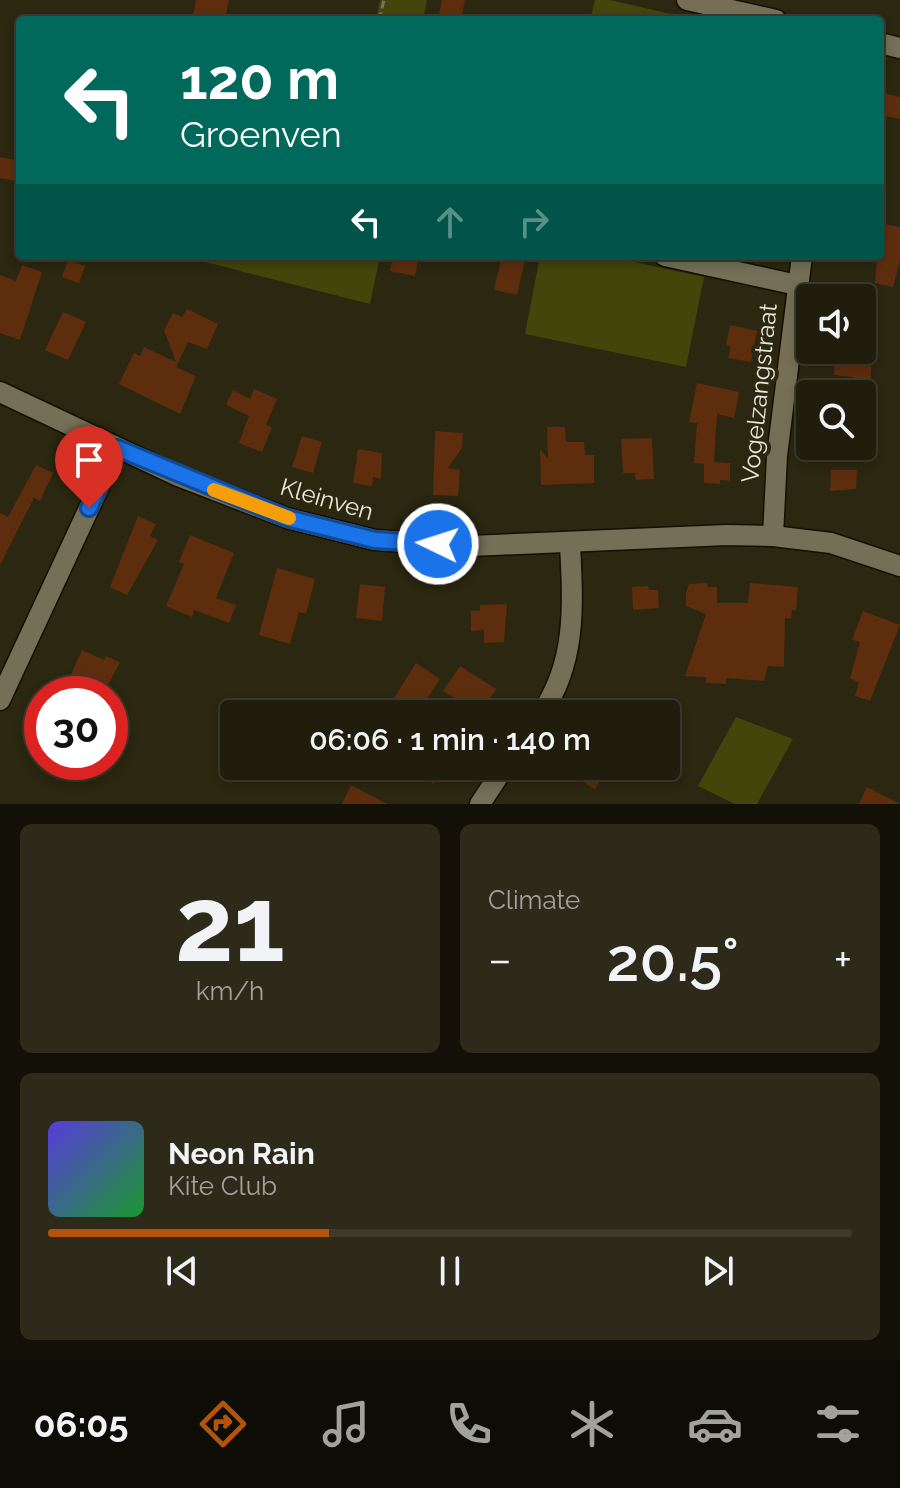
<!DOCTYPE html>
<html lang="en">
<head>
<meta charset="utf-8">
<style>
  body { margin:0; font-family:Raleway,sans-serif; background:#2d2a1a; color:#f1f3f6; height:100vh; display:flex; flex-direction:column; font-size:30px; white-space:nowrap }
  * { box-sizing:border-box; margin:0 }
  p { font-size:26px; color:#a2a29d }
  .icon { flex:none; width:44px; height:44px; fill:none; stroke:currentColor; stroke-width:2; stroke-linecap:round; stroke-linejoin:round }
  .map { position:relative; height:804px; overflow:hidden }
  .panel { display:flex; flex-direction:column; gap:20px; padding:20px; background:#121007; flex:1 }
  .panel>* { flex:none }
  .top-card { position:absolute; left:16px; top:16px; width:868px; height:244px; border-radius:8px; box-shadow:0 4px 12px #0003,0 0 0 2px #3d3b2d; background:#00695c; color:#fff; overflow:hidden }
  .controls { position:absolute; left:796px; top:284px; display:grid; gap:16px }
  .controls a { display:grid; place-items:center; width:80px; height:80px; border-radius:8px; background:#201d0c; box-shadow:0 4px 12px #0003,0 0 0 2px #3d3b2d; font-size:40px }
  .speed { position:absolute; left:24px; top:676px; display:flex; gap:16px; font-size:40px; font-weight:700; text-align:center }
  .speed>* { display:grid; place-content:center; width:104px; height:104px; border-radius:50%; background:#201d0c; box-shadow:0 4px 12px #0003,0 0 0 2px #3d3b2d; line-height:1 }
  .speed .limit { border:12px solid #d22; background:#fff; color:#111 }
  .pin { position:absolute; display:grid; place-items:center; width:68px; height:68px; color:#fff; margin:-82px -34px; border-radius:50% 50% 50% 0; rotate:-45deg; box-shadow:0 0 8px #0007 }
  .pin .icon { rotate:45deg }
  .me { position:absolute; width:88px; margin:-44px; rotate:274deg; stroke-linejoin:round; filter:drop-shadow(0 0 6px #0008) }
  .turn { display:flex; align-items:center; gap:28px; height:168px; padding:0 32px; font-size:36px }
  .turn .icon { width:104px; height:104px; stroke-width:2.5 }
  .turn b { display:block; font-size:56px; line-height:68px }
  .lanes { display:flex; align-items:center; height:76px; padding:0 32px; background:#0003; justify-content:center; gap:40px; direction:ltr }
  .lanes .off { opacity:.35 }
  .big { font-size:60px; font-weight:600; line-height:1.1 }
  .panel .tile { flex:1; display:flex; flex-direction:column; justify-content:center; gap:12px; min-width:0; padding:0 28px; border-radius:12px; background:#2d2a1a }
  .panel .dial { align-items:center; gap:0 }
  .dial b { font-size:104px; line-height:1 }
  .song { display:flex; align-items:center; gap:24px }
  .cover { width:96px; height:96px; border-radius:12px; background:linear-gradient(135deg,hsl(250 70% 55%),hsl(130 70% 35%)) }
  .played { height:8px; border-radius:4px; background:linear-gradient(90deg,#b45309 35%,#3d3b2d 35%) }
  .keys { display:flex; justify-content:space-around; direction:ltr }
  .heat { display:flex; justify-content:space-between; align-items:center; font-size:44px; direction:ltr }
  .panel .tiles { flex:1; display:grid; gap:20px; grid-template-columns:1fr 1fr }
  .tile:last-child { grid-column:span 2 }
  .trip { position:absolute; left:220px; top:700px; width:460px; height:80px; border-radius:8px; background:#201d0c; box-shadow:0 4px 12px #0003,0 0 0 2px #3d3b2d; font-weight:600; line-height:80px; text-align:center }
  .menu { display:flex; height:128px; justify-content:space-around; align-items:center; background:#0d0c05; color:#a2a29d }
  .menu .icon { width:56px; height:56px }
  .menu .active { color:#b45309 }
  .menu b { font-size:36px; color:#f1f3f6 }
  .map>svg:first-child { display:block }
  .green { fill:#43450b }
  .building { fill:#5d2d0e }
  .lines { fill:none; stroke-linecap:round; stroke-linejoin:round }
  .minor-casing { stroke:#140f00; stroke-width:23 }
  .path { stroke:#75725f; stroke-width:3; stroke-dasharray:8 4; stroke-linecap:butt }
  .minor { stroke:#746f56; stroke-width:20 }
  .route-casing { stroke:#114b97; stroke-width:20 }
  .route { stroke:#1a73e8; stroke-width:14 }
  .slow { stroke:#f59e0b; stroke-width:14 }
  .labels { text-anchor:middle; dominant-baseline:central; stroke-width:8; stroke-linejoin:round; paint-order:stroke }
  .street-label { font-size:24px; fill:#ebe9db; stroke:#2b2710 }
</style>
</head>
<body>
<div class="map">
<svg width="900" height="804" viewBox="0 0 900 804">
  <rect width="100%" height="100%" fill="#2b2710"/>
  <!-- green -->
  <g class="green">
    <path d="M380,0H427L423,20H376Z"/>
    <path d="M595,0H610L697,20H590Z"/>
    <path d="M182,256H380L370,304Z"/>
    <path d="M540,256H606L704,277L686,367L525,334Z"/>
    <path d="M736,717L793,739L757,804H735L698,786Z"/>
  </g>
  <!-- building -->
  <g class="building">
    <path d="M196,0H229L225,20H204L193,15Z"/>
    <path d="M442,0H465L461,20H438Z"/>
    <path d="M883,93L900,97V119L880,115Z"/>
    <path d="M0,157L20,161V182L0,178Z"/>
    <path d="M880,223L900,227V261L893,287L875,283Z"/>
    <path d="M393,256H419L415,276L390,271Z"/>
    <path d="M502,256H526L517,295L494,290Z"/>
    <path d="M68,260L85,266L79,283L62,277Z"/>
    <path d="M22,265L42,272L20,340L0,333V275L16,281Z"/>
    <path d="M187,309L218,324L207,349L188,342L176,367L196,376L180,414L119,384L134,353L140,356L144,347L176,362L164,330L173,313L182,317Z"/>
    <path d="M63,312L86,322L68,360L45,350Z"/>
    <path d="M730,325L757,331L751,362L728,358L731,347L726,345Z"/>
    <path d="M836,350H872L870,394H851L853,377L834,375Z"/>
    <path d="M697,383L739,392L734,418L717,414L714,462L730,463V481L720,480V484L704,483V464L694,463L697,423L689,422Z"/>
    <path d="M254,389L277,399L266,425L272,427L262,452L239,443L249,416L226,405L233,390L250,399Z"/>
    <path d="M547,427H565L566,442H584L585,455H594V483L541,485L540,449L548,459Z"/>
    <path d="M435,431L463,433L462,448L448,468L460,470L458,496L433,495Z"/>
    <path d="M302,436L322,442L313,473L292,467Z"/>
    <path d="M652,438L654,479L636,480L635,473H623L621,439Z"/>
    <path d="M358,449L382,453L381,479L373,477L372,486L353,483Z"/>
    <path d="M36,465L53,473L40,501L34,498L0,565V513L8,517Z"/>
    <path d="M831,470H857L856,489L830,491Z"/>
    <path d="M138,516L156,524L150,536L158,540L127,595L110,587Z"/>
    <path d="M190,535L234,553L216,598L236,605L229,623L194,610L192,617L166,606L184,564L179,562Z"/>
    <path d="M277,568L315,579L306,614L299,612L290,644L259,635Z"/>
    <path d="M707,583L708,587H717V603H748L750,583L798,587L796,610H792L791,619L785,618L784,667L768,666L764,681L726,678V684L706,683V677L685,676L706,614L686,606V593L689,584Z"/>
    <path d="M360,584L385,587L382,621L356,618Z"/>
    <path d="M648,586L649,590H658L659,608L633,610L632,587Z"/>
    <path d="M507,604L504,642L484,643V630L471,631V611H480V605Z"/>
    <path d="M863,611L900,625L870,701L855,696L859,683L850,678L860,642L852,640Z"/>
    <path d="M82,650L104,660L106,656L120,662L106,689L70,677Z"/>
    <path d="M416,663L440,679L417,714H384Z"/>
    <path d="M460,666L496,689L480,714L443,691Z"/>
    <path d="M619,697L651,714H610Z"/>
    <path d="M405,766H446L434,784Z"/>
    <path d="M554,766H609L595,789Z"/>
    <path d="M351,785L387,804H342Z"/>
    <path d="M867,787L900,804H859Z"/>
  </g>
  <g class="lines">
    <defs>
      <g id="minor">
        <path d="M687,0L776,20"/>
        <path d="M880,43L900,48"/>
        <path d="M665,256L797,285"/>
        <path d="M0,392L178,476L287,518L375,540L470,546L727,535L773,536L831,543L900,566"/>
        <path d="M773,536L777,456L802,256"/>
        <path d="M0,700L117,448"/>
        <path d="M541,714C577,662 573,604 570,544"/>
        <path d="M480,804L505,766"/>
      </g>
    </defs>
    <!-- minor casing -->
    <use href="#minor" class="minor-casing"/>
    <!-- path -->
    <path class="path" d="M379,20L384,0"/>
    <!-- minor -->
    <use href="#minor" class="minor"/>
  </g>
  <g class="lines">
    <defs>
      <path id="route" d="M89,508L117,448L287,518L375,540L438,544"/>
    </defs>
    <!-- route casing -->
    <use href="#route" class="route-casing"/>
    <!-- route -->
    <use href="#route" class="route"/>
    <!-- slow -->
    <path class="slow" d="M214,490L289,518"/>
  </g>
  <g class="labels">
    <!-- street labels -->
    <g class="street-label">
      <text transform="translate(759 393) rotate(-84)">Vogelzangstraat</text>
      <text transform="translate(327 499) rotate(16)">Kleinven</text>
    </g>
  </g>
</svg>
<div class="controls">
<a><svg class="icon" aria-label="sound" viewBox="0 0 24 24"><path d="M4 9h4l5-4v14l-5-4H4zM17 9q2 3 0 6"/></svg></a>
<a><svg class="icon" aria-label="search" viewBox="0 0 24 24"><circle cx="10" cy="10" r="6"/><path d="M15 15l6 6"/></svg></a>
</div>
<div class="speed"><div class="limit">30</div></div>
<div class="pin" style="left:89px;top:508px;background:#d93025"><svg class="icon" aria-label="arrive" viewBox="0 0 24 24"><path d="M6 21V4h12l-3 4 3 4H6"/></svg></div>
<svg class="me" style="left:438px;top:544px" viewBox="-20 -20 40 40"><circle r="17" fill="#1a73e8" stroke="#fff" stroke-width="3"/><path d="M0-11L8 9 0 5-8 9z" fill="#fff"/></svg>
<div class="trip">06:06 · 1 min · 140 m</div>
<div class="top-card">
<div class="turn"><svg class="icon" aria-label="left" viewBox="0 0 24 24"><path d="M17 20v-9H6M10 6l-5 5 5 5"/></svg><div><b>120 m</b>Groenven</div></div>
<div class="lanes"><svg class="icon" aria-label="left" viewBox="0 0 24 24"><path d="M17 20v-9H6M10 6l-5 5 5 5"/></svg><svg class="icon off" aria-label="ahead" viewBox="0 0 24 24"><path d="M12 20V5M6 11l6-6 6 6"/></svg><svg class="icon off" aria-label="right" viewBox="0 0 24 24"><path d="M7 20v-9h11M14 6l5 5-5 5"/></svg></div>
</div>
</div>
<section class="panel">
<div class="tiles">
<div class="tile dial"><b>21</b><p>km/h</p></div>
<div class="tile"><p>Climate</p>
<div class="heat"><a>−</a><b class="big">20.5°</b><a>+</a></div>
</div>
<div class="tile">
<div class="song"><i class="cover"></i><div><b>Neon Rain</b><p>Kite Club</p></div></div>
<div class="played"></div>
<div class="keys"><svg class="icon" aria-label="previous" viewBox="0 0 24 24"><path d="M18 5L8 12l10 7zM5 5v14"/></svg><svg class="icon" aria-label="pause" viewBox="0 0 24 24"><path d="M8 5v14M16 5v14"/></svg><svg class="icon" aria-label="next" viewBox="0 0 24 24"><path d="M6 5l10 7-10 7zM19 5v14"/></svg></div>
</div>
</div>
</section>
<nav class="menu">
<b>06:05</b>
<svg class="icon active" aria-label="directions" viewBox="0 0 24 24"><path d="M12 3l9 9-9 9-9-9zM9 14v-3h6M13 9l2 2-2 2"/></svg>
<svg class="icon" aria-label="music" viewBox="0 0 24 24"><path d="M9 18V5l10-2v13"/><circle cx="6" cy="18" r="3"/><circle cx="16" cy="16" r="3"/></svg>
<svg class="icon" aria-label="phone" viewBox="0 0 24 24"><path d="M5 4h4l2 5-3 2q2 4 5 5l2-3 5 2v4C11 20 4 13 5 4z"/></svg>
<svg class="icon" aria-label="climate" viewBox="0 0 24 24"><path d="M12 3v18M4 7l16 10M4 17L20 7"/></svg>
<svg class="icon" aria-label="car" viewBox="0 0 24 24"><path d="M5 17H2v-5l4-1 3-4h7l3 4 3 1v5h-3M9 17h6M6 11h13"/><circle cx="7" cy="17" r="2"/><circle cx="17" cy="17" r="2"/></svg>
<svg class="icon" aria-label="filters" viewBox="0 0 24 24"><path d="M4 7h16M4 17h16"/><circle cx="9" cy="7" r="2"/><circle cx="15" cy="17" r="2"/></svg>
</nav>
</body>
</html>
